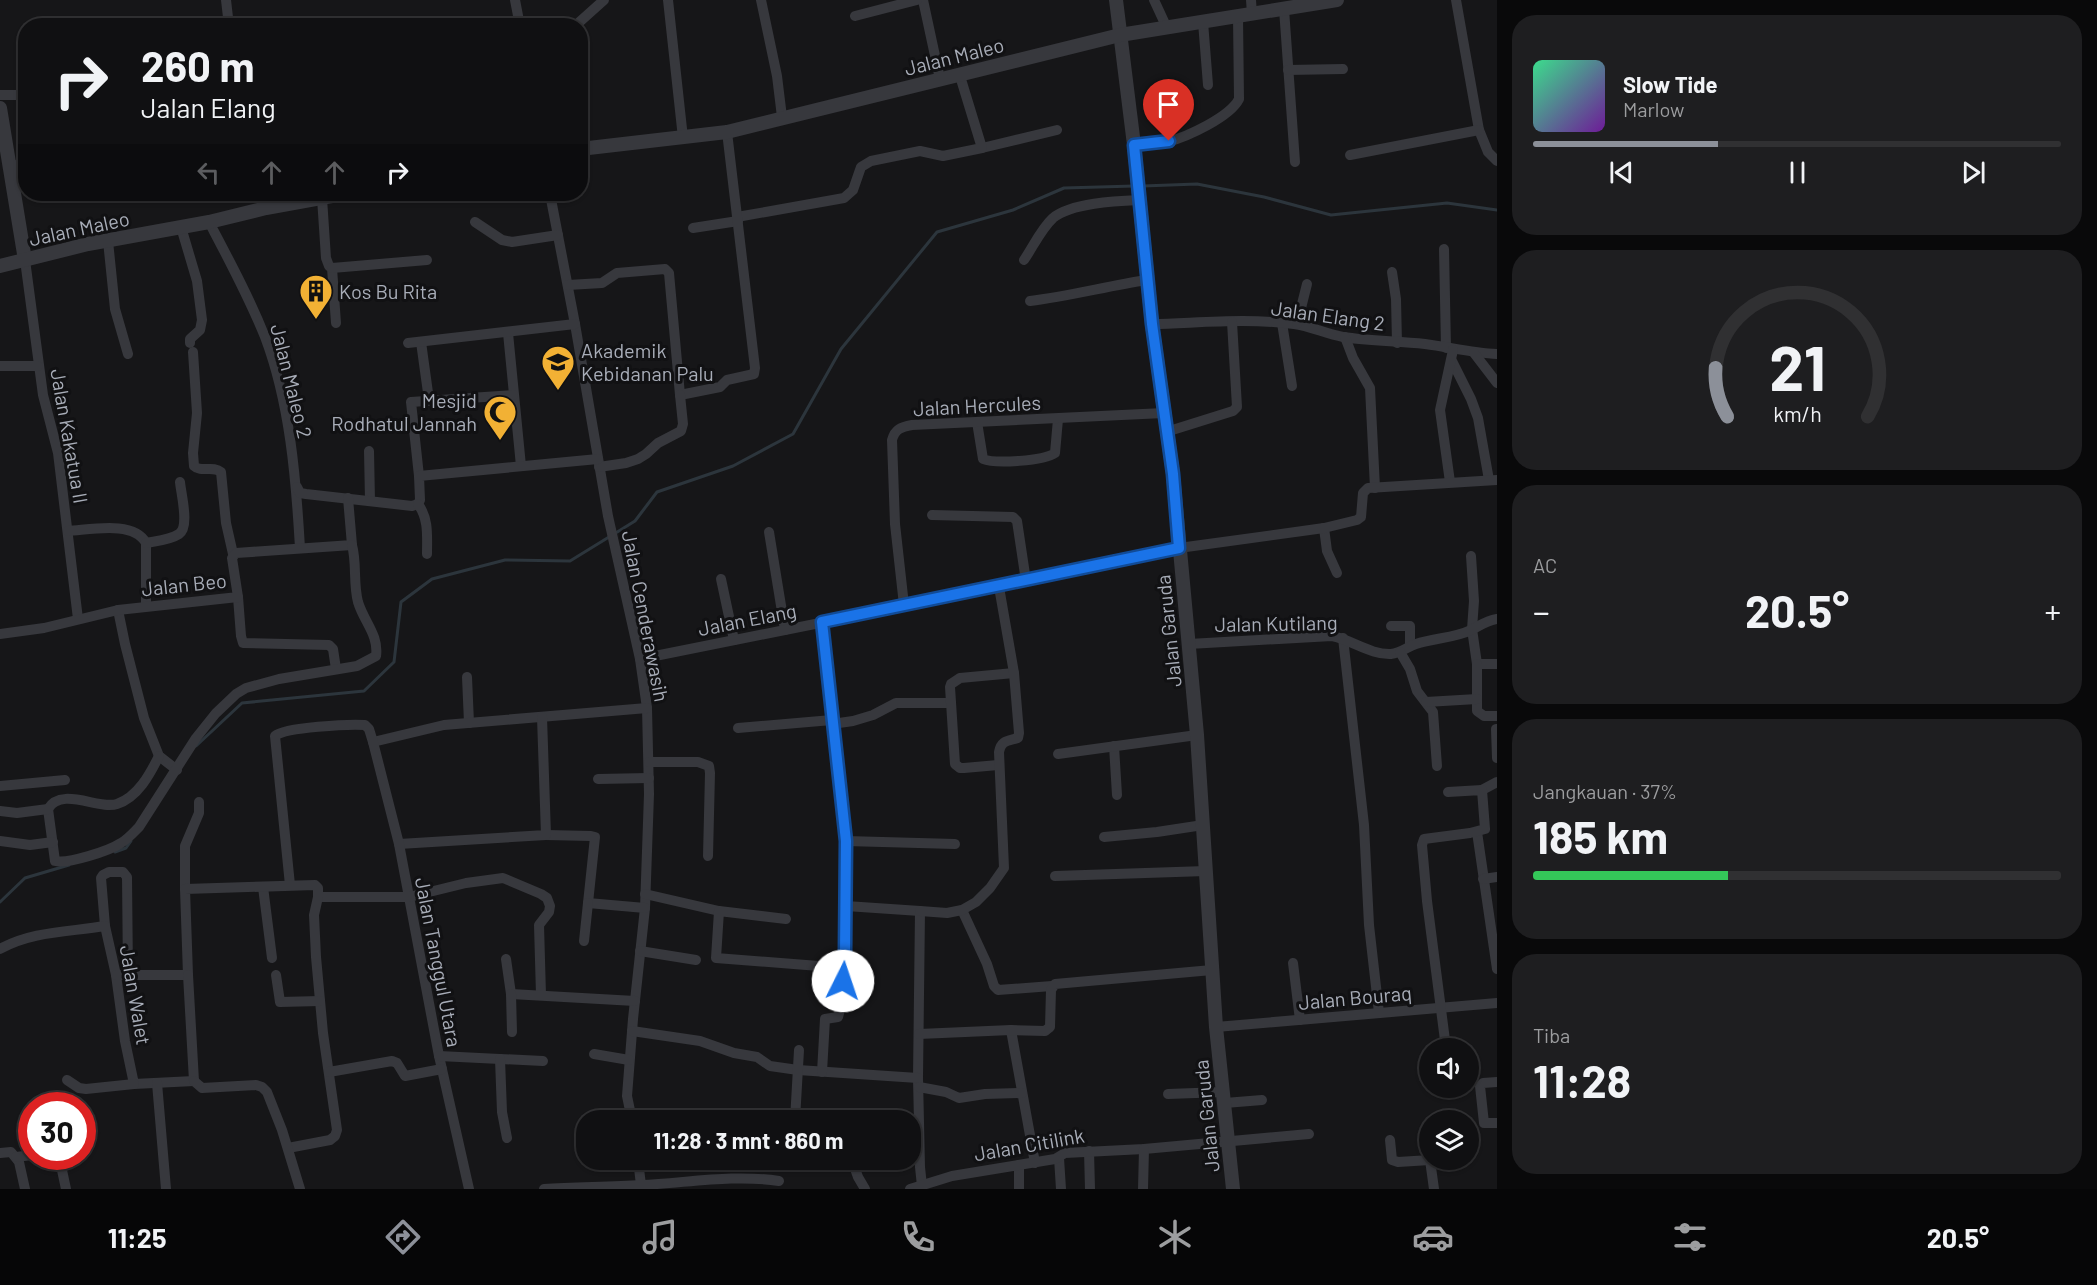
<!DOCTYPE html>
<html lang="id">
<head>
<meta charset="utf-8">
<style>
  body { margin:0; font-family:Barlow,sans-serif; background:#1e1e20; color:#f1f3f6; height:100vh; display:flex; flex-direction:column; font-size:22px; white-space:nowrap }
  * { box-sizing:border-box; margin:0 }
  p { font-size:20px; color:#9c9d9f }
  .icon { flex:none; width:33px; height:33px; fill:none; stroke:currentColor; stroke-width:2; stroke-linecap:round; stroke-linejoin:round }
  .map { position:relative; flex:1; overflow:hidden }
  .details { display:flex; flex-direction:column; gap:15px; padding:15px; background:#09090a; width:600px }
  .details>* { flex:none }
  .top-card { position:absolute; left:18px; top:18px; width:570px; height:183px; border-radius:24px; box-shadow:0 2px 4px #0004,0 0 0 2px #303032; background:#101012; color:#f1f3f6; overflow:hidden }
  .buttons { position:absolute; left:1419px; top:1038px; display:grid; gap:12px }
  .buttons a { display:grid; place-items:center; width:60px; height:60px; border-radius:50%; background:#101012; box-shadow:0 2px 4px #0004,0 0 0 2px #303032; font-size:30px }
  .speed { position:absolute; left:18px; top:1092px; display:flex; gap:12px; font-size:30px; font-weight:700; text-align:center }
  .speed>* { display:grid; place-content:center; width:78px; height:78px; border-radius:50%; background:#101012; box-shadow:0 2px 4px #0004,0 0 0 2px #303032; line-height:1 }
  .speed .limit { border:9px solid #d22; background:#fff; color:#111 }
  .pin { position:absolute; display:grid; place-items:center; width:51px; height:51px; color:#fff; margin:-62px -26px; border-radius:50% 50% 50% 0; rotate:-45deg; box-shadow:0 0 6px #0007 }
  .pin .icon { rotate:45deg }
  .me { position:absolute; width:66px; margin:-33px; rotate:4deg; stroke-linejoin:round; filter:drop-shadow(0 0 4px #0008) }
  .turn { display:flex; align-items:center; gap:21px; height:126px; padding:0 24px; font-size:27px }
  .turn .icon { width:78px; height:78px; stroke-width:2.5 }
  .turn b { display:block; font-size:42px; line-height:51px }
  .lanes { display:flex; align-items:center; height:57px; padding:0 24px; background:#0003; justify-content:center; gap:30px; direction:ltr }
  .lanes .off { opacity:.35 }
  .big { font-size:45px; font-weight:700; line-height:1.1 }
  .details .card { flex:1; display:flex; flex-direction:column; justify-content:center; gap:9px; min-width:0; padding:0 21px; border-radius:24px; background:#1e1e20 }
  .details .dial { align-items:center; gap:0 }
  .dial svg { height:156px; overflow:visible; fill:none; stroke:#303032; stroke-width:7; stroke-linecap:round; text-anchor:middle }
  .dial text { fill:#f1f3f6; stroke:none }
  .song { display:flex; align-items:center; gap:18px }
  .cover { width:72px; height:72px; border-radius:9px; background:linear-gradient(135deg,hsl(150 70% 55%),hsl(280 70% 35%)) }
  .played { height:6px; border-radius:3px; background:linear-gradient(90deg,#8c9099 35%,#303032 35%) }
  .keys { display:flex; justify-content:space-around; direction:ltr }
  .heat { display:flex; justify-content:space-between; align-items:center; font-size:33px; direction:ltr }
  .charge { height:9px; border-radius:4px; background:linear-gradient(90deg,#34c759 37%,#303032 0) }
  .trip { position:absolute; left:576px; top:1110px; width:345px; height:60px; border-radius:24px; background:#101012; box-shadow:0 2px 4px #0004,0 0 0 2px #303032; font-weight:700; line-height:60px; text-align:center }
  .tabs { display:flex; height:96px; justify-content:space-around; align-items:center; background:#060607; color:#9c9d9f }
  .tabs .icon { width:42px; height:42px }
  .tabs .on { color:#8c9099 }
  .tabs b { font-size:27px; color:#f1f3f6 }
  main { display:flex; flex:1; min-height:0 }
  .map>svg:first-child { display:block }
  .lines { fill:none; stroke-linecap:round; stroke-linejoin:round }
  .stream { stroke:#2c353c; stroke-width:3 }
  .minor { stroke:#37383d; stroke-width:10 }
  .tertiary { stroke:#37383d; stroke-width:14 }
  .route-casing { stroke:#114b97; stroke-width:15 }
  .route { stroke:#1a73e8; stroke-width:10 }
  .labels { text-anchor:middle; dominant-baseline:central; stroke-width:6; stroke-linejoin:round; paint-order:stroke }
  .street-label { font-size:20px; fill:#a8adb8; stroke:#111113 }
  .poi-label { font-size:20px; fill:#a8adb8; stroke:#111113; text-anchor:start }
</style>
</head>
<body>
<main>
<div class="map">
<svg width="1497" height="1189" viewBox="0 0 1497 1189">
  <rect width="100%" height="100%" fill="#161618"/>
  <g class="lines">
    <!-- stream -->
    <g class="stream">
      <path d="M1143,186L1197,184L1264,197L1331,215L1447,203L1497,210"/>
      <path d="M614,534L635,521L657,492L733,466L793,434L841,349L937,232L1013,210L1064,188L1134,186"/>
      <path d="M196,746L242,703L364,691L394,662L401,602L432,579L505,560L570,561L609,537"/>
      <path d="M115,852L126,848L131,841"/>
      <path d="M0,902L25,878L69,865"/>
    </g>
    <!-- minor -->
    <g class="minor">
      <path d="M226,0L229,26"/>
      <path d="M515,0L520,26"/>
      <path d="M668,0L683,138"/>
      <path d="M761,0L777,76L782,117"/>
      <path d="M923,0L940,79"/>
      <path d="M1154,0L1167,28"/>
      <path d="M1251,0L1252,14"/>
      <path d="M1456,0L1479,130L1488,152L1497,161"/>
      <path d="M1284,9L1295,162"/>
      <path d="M855,16L917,0"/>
      <path d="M1203,22L1208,85"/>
      <path d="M575,26L604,0"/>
      <path d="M1288,70L1343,69"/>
      <path d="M0,95H26"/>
      <path d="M1134,145C1145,144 1157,144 1167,142C1187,137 1230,117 1239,99L1238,17"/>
      <path d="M982,148L1057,130"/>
      <path d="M1350,155L1479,130"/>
      <path d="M8,166L26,164"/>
      <path d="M265,194L266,208"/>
      <path d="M550,194L575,324L608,516L640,659L647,708L649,794L645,908L633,1019L627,1096L632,1120"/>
      <path d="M322,198L326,258L329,266L332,268L336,323"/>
      <path d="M737,217L844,198L853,190L861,167L871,161L920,151L943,156L982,148L960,76"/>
      <path d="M209,222C229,260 249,297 265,337C290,403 296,478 300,548"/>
      <path d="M475,222L502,240L512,242L558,235"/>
      <path d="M181,227L197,281L202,320L200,330L190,339V343"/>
      <path d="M693,228L738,221"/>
      <path d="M108,241L115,309L128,354"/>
      <path d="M1444,249L1446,348"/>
      <path d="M25,260L43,395L58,453L78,619"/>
      <path d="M1024,260C1033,247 1041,229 1053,218C1071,203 1116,201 1139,200"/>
      <path d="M332,268L427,260"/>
      <path d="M1392,272L1396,299L1397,343"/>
      <path d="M568,285L602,283L617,273L665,269L669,273L680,395L720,387L727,380L754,374L755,368L727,132"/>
      <path d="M1030,301C1069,296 1108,286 1147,280"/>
      <path d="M1282,323L1292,386"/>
      <path d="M1152,324C1199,323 1247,318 1294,324C1310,326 1326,334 1343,337C1370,341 1397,341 1425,344C1449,347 1472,353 1497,354"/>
      <path d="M1297,324L1307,284"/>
      <path d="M508,333L521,466"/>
      <path d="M1345,337L1353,358L1370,388L1375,488"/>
      <path d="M421,342L429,400"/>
      <path d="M408,343L575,324"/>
      <path d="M193,352L197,413L193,453L194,466C201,473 213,465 221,472L226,523L233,554"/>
      <path d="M1474,353L1497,383"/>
      <path d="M1452,361L1471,399L1478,418L1489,480"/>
      <path d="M0,366H38"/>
      <path d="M977,422L983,459C995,464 1044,461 1055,453L1058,419"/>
      <path d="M1166,432L1233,411L1237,407L1232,322"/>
      <path d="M369,451L370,501"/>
      <path d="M599,467L626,463L638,459L646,454L658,443L681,431L683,424L680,395"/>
      <path d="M419,476L411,402L513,395"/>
      <path d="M1450,482L1440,410L1453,350"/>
      <path d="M297,487L300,493L306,494L412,506L418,504L420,500L419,476L598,459"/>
      <path d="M418,504C429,519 427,536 427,554"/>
      <path d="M932,515L1013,517L1017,521L1026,581"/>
      <path d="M1324,528L1327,551L1337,573"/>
      <path d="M68,531C89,530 134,520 146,543V606"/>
      <path d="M769,532L785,630"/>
      <path d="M146,543C156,541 170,540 179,534C190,527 181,494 180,482"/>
      <path d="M1471,556L1474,601L1472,629L1477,664H1497"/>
      <path d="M721,579L734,640"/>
      <path d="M238,597L241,636L243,643L329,645L333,649L336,669"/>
      <path d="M904,605L895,524L892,440C895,429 901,427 912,425L1164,413"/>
      <path d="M118,610L125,644L144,718L159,756L177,770"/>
      <path d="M1391,626H1410V646"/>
      <path d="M0,634L44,628L118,610L238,597L232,558L236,553L352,545L348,498"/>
      <path d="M1343,638L1364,825L1369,925L1379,1013"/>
      <path d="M1189,644L1332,636C1352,640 1371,655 1391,654C1401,653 1407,647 1416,644C1434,638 1455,638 1471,630C1481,625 1486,621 1497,619"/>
      <path d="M1400,652L1410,669L1417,691L1433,712L1437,766"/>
      <path d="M640,659L999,587L1179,548L1324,528L1357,520L1361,517L1363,493L1368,488L1497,480"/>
      <path d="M1477,664V711L1484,716H1497"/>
      <path d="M467,677L469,723"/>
      <path d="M1426,702L1477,699"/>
      <path d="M832,724L853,721L873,715L896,703H951"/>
      <path d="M738,728L832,720"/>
      <path d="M1496,729L1497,758"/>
      <path d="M373,742L444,725L647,708"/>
      <path d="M1114,746L1117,795"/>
      <path d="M1058,754L1197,735"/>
      <path d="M649,762H698L709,766L710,773L708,856"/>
      <path d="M998,765L964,768H960L955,764L950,687L951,684L960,678L1014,673"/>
      <path d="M598,779L649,778"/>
      <path d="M0,786L65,780"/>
      <path d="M1482,790L1497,782"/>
      <path d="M48,809L55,861C68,864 109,851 121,843C128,839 133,833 139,827L196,738L216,713L236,694L246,688L279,679L357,666L376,656C379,635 364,622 358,602C353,583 357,563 352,545"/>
      <path d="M0,811L17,813L48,809C61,786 99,810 117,804C138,797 150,774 159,756"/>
      <path d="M1477,832L1497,969"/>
      <path d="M546,835L591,836L595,837L588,903L645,908"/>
      <path d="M1104,837L1157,832L1203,825"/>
      <path d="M0,841L30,845L53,842"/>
      <path d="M846,841L955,844"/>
      <path d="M399,844L546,835L542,717"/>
      <path d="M1055,876L1206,871"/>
      <path d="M1483,879L1497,877"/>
      <path d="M290,885L275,736C285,727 350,724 365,725L369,729L373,742L399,844L439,1056L469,1189"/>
      <path d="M263,887L272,958"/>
      <path d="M185,889V846L199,813V802"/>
      <path d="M645,894L719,911"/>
      <path d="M318,897H409L466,883L503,878L541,894L547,898L550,906L549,912L539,925L541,995"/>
      <path d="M846,906L920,911L918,1078L920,1167L922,1186"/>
      <path d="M962,910L987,964L994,986L998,990L1052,986"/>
      <path d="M920,911L947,913L962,910L976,902L990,888L1004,868L999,752C1001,740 1008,741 1018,738L1019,733L1014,673L999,587"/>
      <path d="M786,919L719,911L716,958L844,968"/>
      <path d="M105,926L101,878L103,875L109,872H123L127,877L128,975"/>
      <path d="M584,941L588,903"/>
      <path d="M0,949C32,931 70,932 105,926L116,975L125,1041L134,1084L194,1081"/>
      <path d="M640,951L696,960"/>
      <path d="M506,959L511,994L635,1001"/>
      <path d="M1293,963L1300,1020"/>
      <path d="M116,975H188L185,889L315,885L318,888V897L314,915L316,957L323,1033L337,1130L335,1136L330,1140L288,1148"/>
      <path d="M188,975L194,1081"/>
      <path d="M276,975L280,1002L320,1001"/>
      <path d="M511,994L512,1032"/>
      <path d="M1216,1027L1497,1003"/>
      <path d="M1011,1030L1035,1163"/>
      <path d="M632,1031L700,1041L734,1053L757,1057L770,1066L798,1070L918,1078"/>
      <path d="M919,1034L1011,1030L1045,1031L1050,1027L1051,990L1055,984L1212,970"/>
      <path d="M1446,1048L1427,901L1422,845L1424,839L1470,833L1485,829L1482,790L1448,792"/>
      <path d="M594,1054L629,1060"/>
      <path d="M439,1056L543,1061"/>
      <path d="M500,1059L502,1112L507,1138"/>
      <path d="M329,1072L392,1061L397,1063L405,1076L442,1069"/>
      <path d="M822,1072L825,1019L838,1017C843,1001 843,984 844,967C847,925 847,883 846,841L822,622"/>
      <path d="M67,1080L79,1088L86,1089L134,1084"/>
      <path d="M194,1081L202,1088L256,1085L262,1087L267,1092L282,1130L300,1189"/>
      <path d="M1497,1082L1483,1083L1480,1086L1484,1123H1497"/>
      <path d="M157,1083L166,1189"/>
      <path d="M919,1087L946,1092L959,1098L985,1094L1022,1093"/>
      <path d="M1168,1094L1223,1092"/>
      <path d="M1225,1103L1262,1100"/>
      <path d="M795,1120L799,1050"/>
      <path d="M1390,1140L1392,1160L1398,1162L1430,1160"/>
      <path d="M1428,1146L1430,1158"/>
      <path d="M1089,1151L1090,1189"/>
      <path d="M0,1153L11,1152L19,1162L25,1189"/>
      <path d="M59,1156L66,1189"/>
      <path d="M16,1157L32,1155"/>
      <path d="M1059,1158L1061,1189"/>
      <path d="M638,1160L641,1185"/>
      <path d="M852,1160L858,1177L865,1189"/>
      <path d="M1430,1160L1434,1189"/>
      <path d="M1019,1165V1189"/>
      <path d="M544,1189C576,1187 609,1187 641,1185C687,1183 733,1174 779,1181"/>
      <path d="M910,1189L952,1176L1055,1159L1065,1153L1144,1149L1309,1134"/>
      <path d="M1143,1189L1144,1149"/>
    </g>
    <!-- tertiary -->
    <g class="tertiary">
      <path d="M1116,0L1134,145L1152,324L1173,474L1197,735L1216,1027L1233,1189"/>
      <path d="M0,108L25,260"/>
      <path d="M580,149L727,132L1120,35L1337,0"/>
      <path d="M0,266L88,244L209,222L266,208L343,194"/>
    </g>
  </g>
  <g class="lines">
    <defs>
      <path id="route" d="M843,981L845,953L846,841L822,622L1179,548L1173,474L1152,324L1134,145L1169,141"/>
    </defs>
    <!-- route casing -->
    <use href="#route" class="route-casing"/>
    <!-- route -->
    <use href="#route" class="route"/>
  </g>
  <!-- icons -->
  <defs>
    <symbol id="building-pin" viewBox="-11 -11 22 30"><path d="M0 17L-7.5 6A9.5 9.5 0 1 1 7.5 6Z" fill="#f2b134" stroke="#111113"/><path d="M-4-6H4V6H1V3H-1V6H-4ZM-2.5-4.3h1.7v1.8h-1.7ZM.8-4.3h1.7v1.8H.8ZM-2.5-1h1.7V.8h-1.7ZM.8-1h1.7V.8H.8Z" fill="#111"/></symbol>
    <symbol id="university-pin" viewBox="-11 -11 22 30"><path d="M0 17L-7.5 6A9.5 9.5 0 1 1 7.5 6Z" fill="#f2b134" stroke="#111113"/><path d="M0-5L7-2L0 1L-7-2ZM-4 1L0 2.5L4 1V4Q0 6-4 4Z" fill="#111"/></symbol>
    <symbol id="mosque-pin" viewBox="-11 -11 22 30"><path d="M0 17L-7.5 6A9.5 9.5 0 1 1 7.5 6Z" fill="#f2b134" stroke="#111113"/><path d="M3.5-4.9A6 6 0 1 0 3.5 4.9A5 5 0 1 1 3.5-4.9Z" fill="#111"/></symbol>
  </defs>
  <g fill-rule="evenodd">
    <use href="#building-pin" x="297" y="272" width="38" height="52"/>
    <use href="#university-pin" x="539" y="343" width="38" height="52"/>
    <use href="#mosque-pin" x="481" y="393" width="38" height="52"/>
  </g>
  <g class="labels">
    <!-- street labels -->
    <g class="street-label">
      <text transform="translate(954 56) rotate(-14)">Jalan Maleo</text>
      <text transform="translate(79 228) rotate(-12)">Jalan Maleo</text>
      <text transform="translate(1328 315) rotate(8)">Jalan Elang 2</text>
      <text transform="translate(292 381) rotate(76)">Jalan Maleo 2</text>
      <text transform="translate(977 405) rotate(-3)">Jalan Hercules</text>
      <text transform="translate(70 436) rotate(80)">Jalan Kakatua II</text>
      <text transform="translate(184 584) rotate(-6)">Jalan Beo</text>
      <text transform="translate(646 616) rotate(79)">Jalan Cenderawasih</text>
      <text transform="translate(747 619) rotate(-11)">Jalan Elang</text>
      <text transform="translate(1276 623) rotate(-1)">Jalan Kutilang</text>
      <text transform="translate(1168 631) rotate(-96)">Jalan Garuda</text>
      <text transform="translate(439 962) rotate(79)">Jalan Tanggul Utara</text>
      <text transform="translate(136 995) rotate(80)">Jalan Walet</text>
      <text transform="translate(1355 997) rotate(-5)">Jalan Bouraq</text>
      <text transform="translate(1206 1116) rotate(-96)">Jalan Garuda</text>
      <text transform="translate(1029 1144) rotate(-10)">Jalan Citilink</text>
    </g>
    <!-- poi labels -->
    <g class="poi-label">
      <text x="339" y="291">Kos Bu Rita</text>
      <text x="581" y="350">Akademik<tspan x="581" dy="23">Kebidanan Palu</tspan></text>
      <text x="477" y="400" text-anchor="end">Mesjid<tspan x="477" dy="23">Rodhatul Jannah</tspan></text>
    </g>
  </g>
</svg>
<div class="buttons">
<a><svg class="icon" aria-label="sound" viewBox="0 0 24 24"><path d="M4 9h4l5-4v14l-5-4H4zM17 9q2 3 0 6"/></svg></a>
<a><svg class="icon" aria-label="layers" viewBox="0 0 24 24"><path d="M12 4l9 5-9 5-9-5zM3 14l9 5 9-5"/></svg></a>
</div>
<div class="speed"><div class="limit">30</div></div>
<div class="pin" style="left:1169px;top:141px;background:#d93025"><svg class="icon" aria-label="arrive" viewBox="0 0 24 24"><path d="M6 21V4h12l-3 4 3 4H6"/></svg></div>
<svg class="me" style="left:843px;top:981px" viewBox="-20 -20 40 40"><circle r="19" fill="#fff"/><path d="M0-13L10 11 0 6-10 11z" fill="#1a73e8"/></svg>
<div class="trip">11:28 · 3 mnt · 860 m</div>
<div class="top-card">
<div class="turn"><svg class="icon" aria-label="right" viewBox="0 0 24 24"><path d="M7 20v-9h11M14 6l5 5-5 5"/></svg><div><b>260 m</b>Jalan Elang</div></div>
<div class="lanes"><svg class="icon off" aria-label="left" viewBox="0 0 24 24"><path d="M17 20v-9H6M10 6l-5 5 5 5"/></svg><svg class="icon off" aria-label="ahead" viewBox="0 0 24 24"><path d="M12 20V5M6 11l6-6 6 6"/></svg><svg class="icon off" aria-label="ahead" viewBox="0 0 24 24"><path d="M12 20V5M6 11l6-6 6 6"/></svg><svg class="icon" aria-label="right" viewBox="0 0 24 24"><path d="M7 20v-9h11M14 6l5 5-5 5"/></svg></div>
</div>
</div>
<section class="details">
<div class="card">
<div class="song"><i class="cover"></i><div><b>Slow Tide</b><p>Marlow</p></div></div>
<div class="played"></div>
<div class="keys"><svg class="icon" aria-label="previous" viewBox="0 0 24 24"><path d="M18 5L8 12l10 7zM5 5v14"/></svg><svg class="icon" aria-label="pause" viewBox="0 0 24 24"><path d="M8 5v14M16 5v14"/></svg><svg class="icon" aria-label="next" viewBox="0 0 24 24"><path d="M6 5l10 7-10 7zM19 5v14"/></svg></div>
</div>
<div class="card dial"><svg viewBox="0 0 100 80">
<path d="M14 69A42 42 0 1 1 86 69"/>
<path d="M14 69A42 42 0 0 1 8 44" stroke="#8c9099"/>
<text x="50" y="56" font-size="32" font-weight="700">21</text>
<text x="50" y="72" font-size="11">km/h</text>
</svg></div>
<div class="card"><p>AC</p>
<div class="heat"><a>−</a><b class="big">20.5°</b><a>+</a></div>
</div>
<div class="card"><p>Jangkauan · 37%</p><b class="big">185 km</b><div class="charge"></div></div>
<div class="card"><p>Tiba</p><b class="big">11:28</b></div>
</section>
</main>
<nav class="tabs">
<b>11:25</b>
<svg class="icon on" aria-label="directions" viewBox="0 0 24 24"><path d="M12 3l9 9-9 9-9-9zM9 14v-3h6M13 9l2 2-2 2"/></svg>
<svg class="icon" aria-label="music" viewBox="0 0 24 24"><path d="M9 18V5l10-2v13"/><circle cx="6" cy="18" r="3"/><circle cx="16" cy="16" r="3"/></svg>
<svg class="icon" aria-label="phone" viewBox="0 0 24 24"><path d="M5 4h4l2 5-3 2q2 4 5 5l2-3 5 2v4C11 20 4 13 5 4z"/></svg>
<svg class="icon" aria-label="climate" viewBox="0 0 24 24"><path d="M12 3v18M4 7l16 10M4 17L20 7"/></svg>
<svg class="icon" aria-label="car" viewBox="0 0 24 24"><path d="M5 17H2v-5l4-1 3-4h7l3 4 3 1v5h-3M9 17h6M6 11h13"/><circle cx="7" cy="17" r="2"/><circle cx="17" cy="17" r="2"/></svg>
<svg class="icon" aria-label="filters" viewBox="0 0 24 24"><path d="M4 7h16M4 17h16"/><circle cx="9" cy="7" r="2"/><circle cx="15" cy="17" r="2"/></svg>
<b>20.5°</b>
</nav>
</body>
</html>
